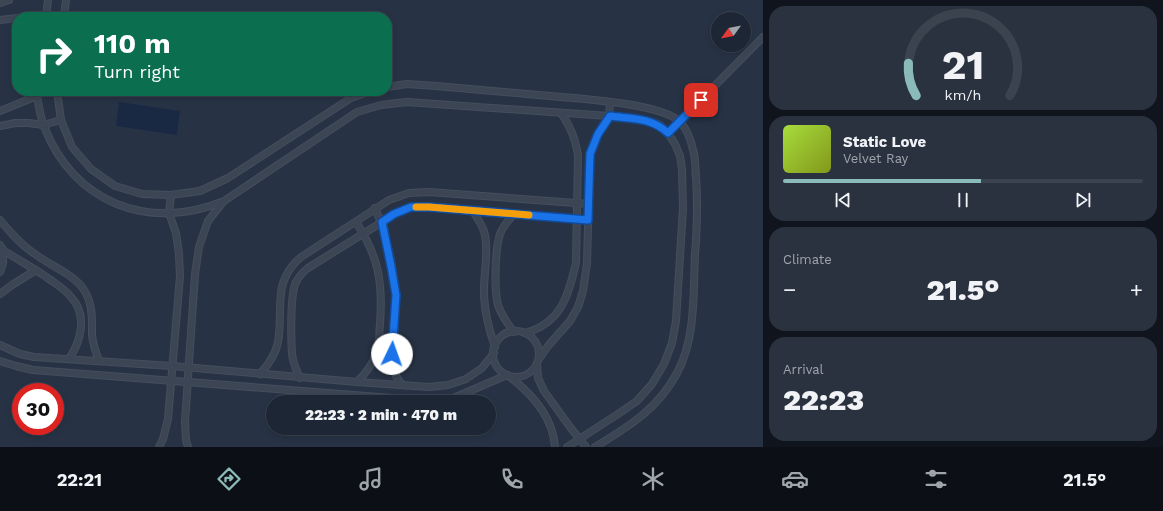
<!DOCTYPE html>
<html lang="en">
<head>
<meta charset="utf-8">
<style>
  body { margin:0; font-family:"Work Sans",sans-serif; background:#2a3240; color:#f1f3f6; height:100vh; display:flex; flex-direction:column; font-size:15px; white-space:nowrap }
  * { box-sizing:border-box; margin:0 }
  p { font-size:13px; color:#a0a5ac }
  .icon { flex:none; width:22px; height:22px; fill:none; stroke:currentColor; stroke-width:2; stroke-linecap:round; stroke-linejoin:round }
  .map { position:relative; flex:1; overflow:hidden }
  .panel { display:flex; flex-direction:column; gap:6px; padding:6px; background:#10151d; width:400px }
  .panel>* { flex:none }
  .top-card { position:absolute; left:12px; top:12px; width:380px; height:84px; border-radius:16px; box-shadow:0 2px 6px #0003,0 0 0 1px #3b434f; background:#0b6e4f; color:#fff; overflow:hidden }
  .needle { width:26px; rotate:237deg }
  .buttons { position:absolute; left:711px; top:12px; display:grid; gap:8px }
  .buttons a { display:grid; place-items:center; width:40px; height:40px; border-radius:50%; background:#1d2634; box-shadow:0 2px 6px #0003,0 0 0 1px #3b434f; font-size:20px }
  .speed { position:absolute; left:12px; top:383px; display:flex; gap:8px; font-size:20px; font-weight:700; text-align:center }
  .speed>* { display:grid; place-content:center; width:52px; height:52px; border-radius:50%; background:#1d2634; box-shadow:0 2px 6px #0003,0 0 0 1px #3b434f; line-height:1 }
  .speed .limit { border:6px solid #d22; background:#fff; color:#111 }
  .pin { position:absolute; display:grid; place-items:center; width:34px; height:34px; color:#fff; margin:-17px; border-radius:8px; box-shadow:0 2px 6px #0006 }
  .me { position:absolute; width:44px; margin:-22px; rotate:3deg; stroke-linejoin:round; filter:drop-shadow(0 0 3px #0008) }
  .turn { display:flex; align-items:center; gap:14px; height:84px; padding:0 16px; font-size:18px }
  .turn .icon { width:52px; height:52px; stroke-width:2.5 }
  .turn b { display:block; font-size:28px; line-height:34px }
  .big { font-size:30px; font-weight:800; line-height:1.1 }
  .panel .card { flex:1; display:flex; flex-direction:column; justify-content:center; gap:6px; min-width:0; padding:0 14px; border-radius:16px; background:#2a3240 }
  .panel .dial { align-items:center; gap:0 }
  .dial svg { height:104px; overflow:visible; fill:none; stroke:#3b434f; stroke-width:7; stroke-linecap:round; text-anchor:middle }
  .dial text { fill:#f1f3f6; stroke:none }
  .song { display:flex; align-items:center; gap:12px }
  .cover { width:48px; height:48px; border-radius:6px; background:linear-gradient(135deg,hsl(80 70% 55%),hsl(70 70% 35%)) }
  .played { height:4px; border-radius:2px; background:linear-gradient(90deg,#8bbbb9 55%,#3b434f 55%) }
  .keys { display:flex; justify-content:space-around; direction:ltr }
  .heat { display:flex; justify-content:space-between; align-items:center; font-size:22px; direction:ltr }
  .trip { position:absolute; left:266px; top:395px; width:230px; height:40px; border-radius:20px; background:#1d2634; box-shadow:0 2px 6px #0003,0 0 0 1px #3b434f; font-weight:800; line-height:40px; text-align:center }
  .tabs { display:flex; height:64px; justify-content:space-around; align-items:center; background:#0c0f15; color:#a0a5ac }
  .tabs .icon { width:28px; height:28px }
  .tabs .current { color:#8bbbb9 }
  .tabs b { font-size:18px; color:#f1f3f6 }
  main { display:flex; flex:1; min-height:0 }
  .map>svg:first-child { display:block }
  .water { fill:#192944 }
  .lines { fill:none; stroke-linecap:round; stroke-linejoin:round }
  .street-casing { stroke:#454e5d; stroke-width:8 }
  .street { stroke:#3c4554; stroke-width:6 }
  .route-casing { stroke:#114b97; stroke-width:10 }
  .route { stroke:#1a73e8; stroke-width:7 }
  .slow { stroke:#f59e0b; stroke-width:7 }
</style>
</head>
<body>
<main>
<div class="map">
<svg width="763" height="447" viewBox="0 0 763 447">
  <rect width="100%" height="100%" fill="#273345"/>
  <!-- water -->
  <path class="water" d="M119,102L180,111L177,135L116,126Z"/>
  <g class="lines">
    <defs>
      <g id="street">
        <path d="M0,3L9,0"/>
        <path d="M46,17L48,0"/>
        <path d="M64,17L66,0"/>
        <path d="M0,20L17,18"/>
        <path d="M387,87L407,84L436,86C470,89 504,92 538,95C568,98 660,102 680,122C687,129 691,140 693,150C696,158 695,168 696,177C698,204 697,229 695,255C693,294 696,338 677,373C658,409 628,427 595,447"/>
        <path d="M37,91V96C39,106 40,117 44,126C73,203 149,232 224,201L357,112L381,105L407,102L609,116L649,121L660,125L668,133L675,144L680,156L682,169L683,208L676,321L672,343L664,364L652,384L637,401L618,414L567,447"/>
        <path d="M57,91L61,120L72,147L91,169L115,186L142,194L171,195L200,191L228,178L351,98L371,91"/>
        <path d="M0,111L37,96"/>
        <path d="M0,126L15,123H29L43,125L61,120"/>
        <path d="M668,133L763,37"/>
        <path d="M375,208C386,232 394,268 395,294C397,318 392,341 393,365L396,376L402,385"/>
        <path d="M472,210C477,218 483,225 485,235C489,254 483,276 484,296C485,314 489,330 495,347"/>
        <path d="M514,214C509,220 503,226 500,234C495,249 494,290 498,305C501,315 508,324 514,332"/>
        <path d="M0,220C10,232 21,245 35,254C50,266 74,274 84,290C93,304 92,319 92,335C93,344 96,353 99,361"/>
        <path d="M356,222C379,257 383,283 380,324C379,333 380,344 377,352C373,364 366,373 357,382"/>
        <path d="M0,245L3,250C17,259 31,267 45,276C54,283 64,288 71,297C88,315 81,341 69,359"/>
        <path d="M0,272L3,263V250"/>
        <path d="M0,294L12,285L36,270"/>
        <circle cx="516" cy="354" r="23"/>
        <path d="M525,333C561,323 568,297 576,263L578,155C575,138 571,128 561,113"/>
        <path d="M0,345L20,354L34,357L172,366L357,382L429,387L448,385L466,379L482,368L494,353"/>
        <path d="M539,359L548,346L570,321L578,307L583,291L587,263L590,154L598,134L609,116L610,102"/>
        <path d="M0,361L16,366L33,370L431,401L451,399L507,375"/>
        <path d="M537,364L538,378L544,391L570,427L586,447"/>
        <path d="M260,374C268,365 276,354 278,342C284,308 271,283 301,257L389,200L409,193L429,192L589,204"/>
        <path d="M510,377C532,394 553,418 555,447"/>
        <path d="M300,378C296,370 293,362 292,354C291,340 290,293 296,282C299,276 303,272 308,268L395,214L411,207H429L588,220"/>
        <path d="M159,447L163,439L168,419L180,276L179,254L176,233L169,213L171,195"/>
        <path d="M188,447L186,440L185,422L195,274L199,247L208,221L223,202"/>
      </g>
    </defs>
    <!-- street casing -->
    <use href="#street" class="street-casing"/>
    <!-- street -->
    <use href="#street" class="street"/>
  </g>
  <g class="lines">
    <defs>
      <path id="route" d="M392,354L396,295L391,266L382,222L394,214L411,207H429L588,220L590,154L598,134L610,116C632,119 651,117 668,133L701,100"/>
    </defs>
    <!-- route casing -->
    <use href="#route" class="route-casing"/>
    <!-- route -->
    <use href="#route" class="route"/>
    <!-- slow -->
    <path class="slow" d="M416,207H429L529,215"/>
  </g>
</svg>
<div class="buttons">
<a><svg class="needle" viewBox="-14 -14 28 28"><path d="M0-13l5 13h-10z" fill="#e53935"/><path d="M0 13l5-13h-10z" fill="#a0a5ac"/></svg></a>
</div>
<div class="speed"><div class="limit">30</div></div>
<div class="pin" style="left:701px;top:100px;background:#d93025"><svg class="icon" aria-label="arrive" viewBox="0 0 24 24"><path d="M6 21V4h12l-3 4 3 4H6"/></svg></div>
<svg class="me" style="left:392px;top:354px" viewBox="-20 -20 40 40"><circle r="19" fill="#fff"/><path d="M0-13L10 11 0 6-10 11z" fill="#1a73e8"/></svg>
<div class="trip">22:23 · 2 min · 470 m</div>
<div class="top-card">
<div class="turn"><svg class="icon" aria-label="right" viewBox="0 0 24 24"><path d="M7 20v-9h11M14 6l5 5-5 5"/></svg><div><b>110 m</b>Turn right</div></div>
</div>
</div>
<section class="panel">
<div class="card dial"><svg viewBox="0 0 100 80">
<path d="M14 69A42 42 0 1 1 86 69"/>
<path d="M14 69A42 42 0 0 1 8 44" stroke="#8bbbb9"/>
<text x="50" y="56" font-size="32" font-weight="700">21</text>
<text x="50" y="72" font-size="11">km/h</text>
</svg></div>
<div class="card">
<div class="song"><i class="cover"></i><div><b>Static Love</b><p>Velvet Ray</p></div></div>
<div class="played"></div>
<div class="keys"><svg class="icon" aria-label="previous" viewBox="0 0 24 24"><path d="M18 5L8 12l10 7zM5 5v14"/></svg><svg class="icon" aria-label="pause" viewBox="0 0 24 24"><path d="M8 5v14M16 5v14"/></svg><svg class="icon" aria-label="next" viewBox="0 0 24 24"><path d="M6 5l10 7-10 7zM19 5v14"/></svg></div>
</div>
<div class="card"><p>Climate</p>
<div class="heat"><a>−</a><b class="big">21.5°</b><a>+</a></div>
</div>
<div class="card"><p>Arrival</p><b class="big">22:23</b></div>
</section>
</main>
<nav class="tabs">
<b>22:21</b>
<svg class="icon current" aria-label="directions" viewBox="0 0 24 24"><path d="M12 3l9 9-9 9-9-9zM9 14v-3h6M13 9l2 2-2 2"/></svg>
<svg class="icon" aria-label="music" viewBox="0 0 24 24"><path d="M9 18V5l10-2v13"/><circle cx="6" cy="18" r="3"/><circle cx="16" cy="16" r="3"/></svg>
<svg class="icon" aria-label="phone" viewBox="0 0 24 24"><path d="M5 4h4l2 5-3 2q2 4 5 5l2-3 5 2v4C11 20 4 13 5 4z"/></svg>
<svg class="icon" aria-label="climate" viewBox="0 0 24 24"><path d="M12 3v18M4 7l16 10M4 17L20 7"/></svg>
<svg class="icon" aria-label="car" viewBox="0 0 24 24"><path d="M5 17H2v-5l4-1 3-4h7l3 4 3 1v5h-3M9 17h6M6 11h13"/><circle cx="7" cy="17" r="2"/><circle cx="17" cy="17" r="2"/></svg>
<svg class="icon" aria-label="filters" viewBox="0 0 24 24"><path d="M4 7h16M4 17h16"/><circle cx="9" cy="7" r="2"/><circle cx="15" cy="17" r="2"/></svg>
<b>21.5°</b>
</nav>
</body>
</html>
